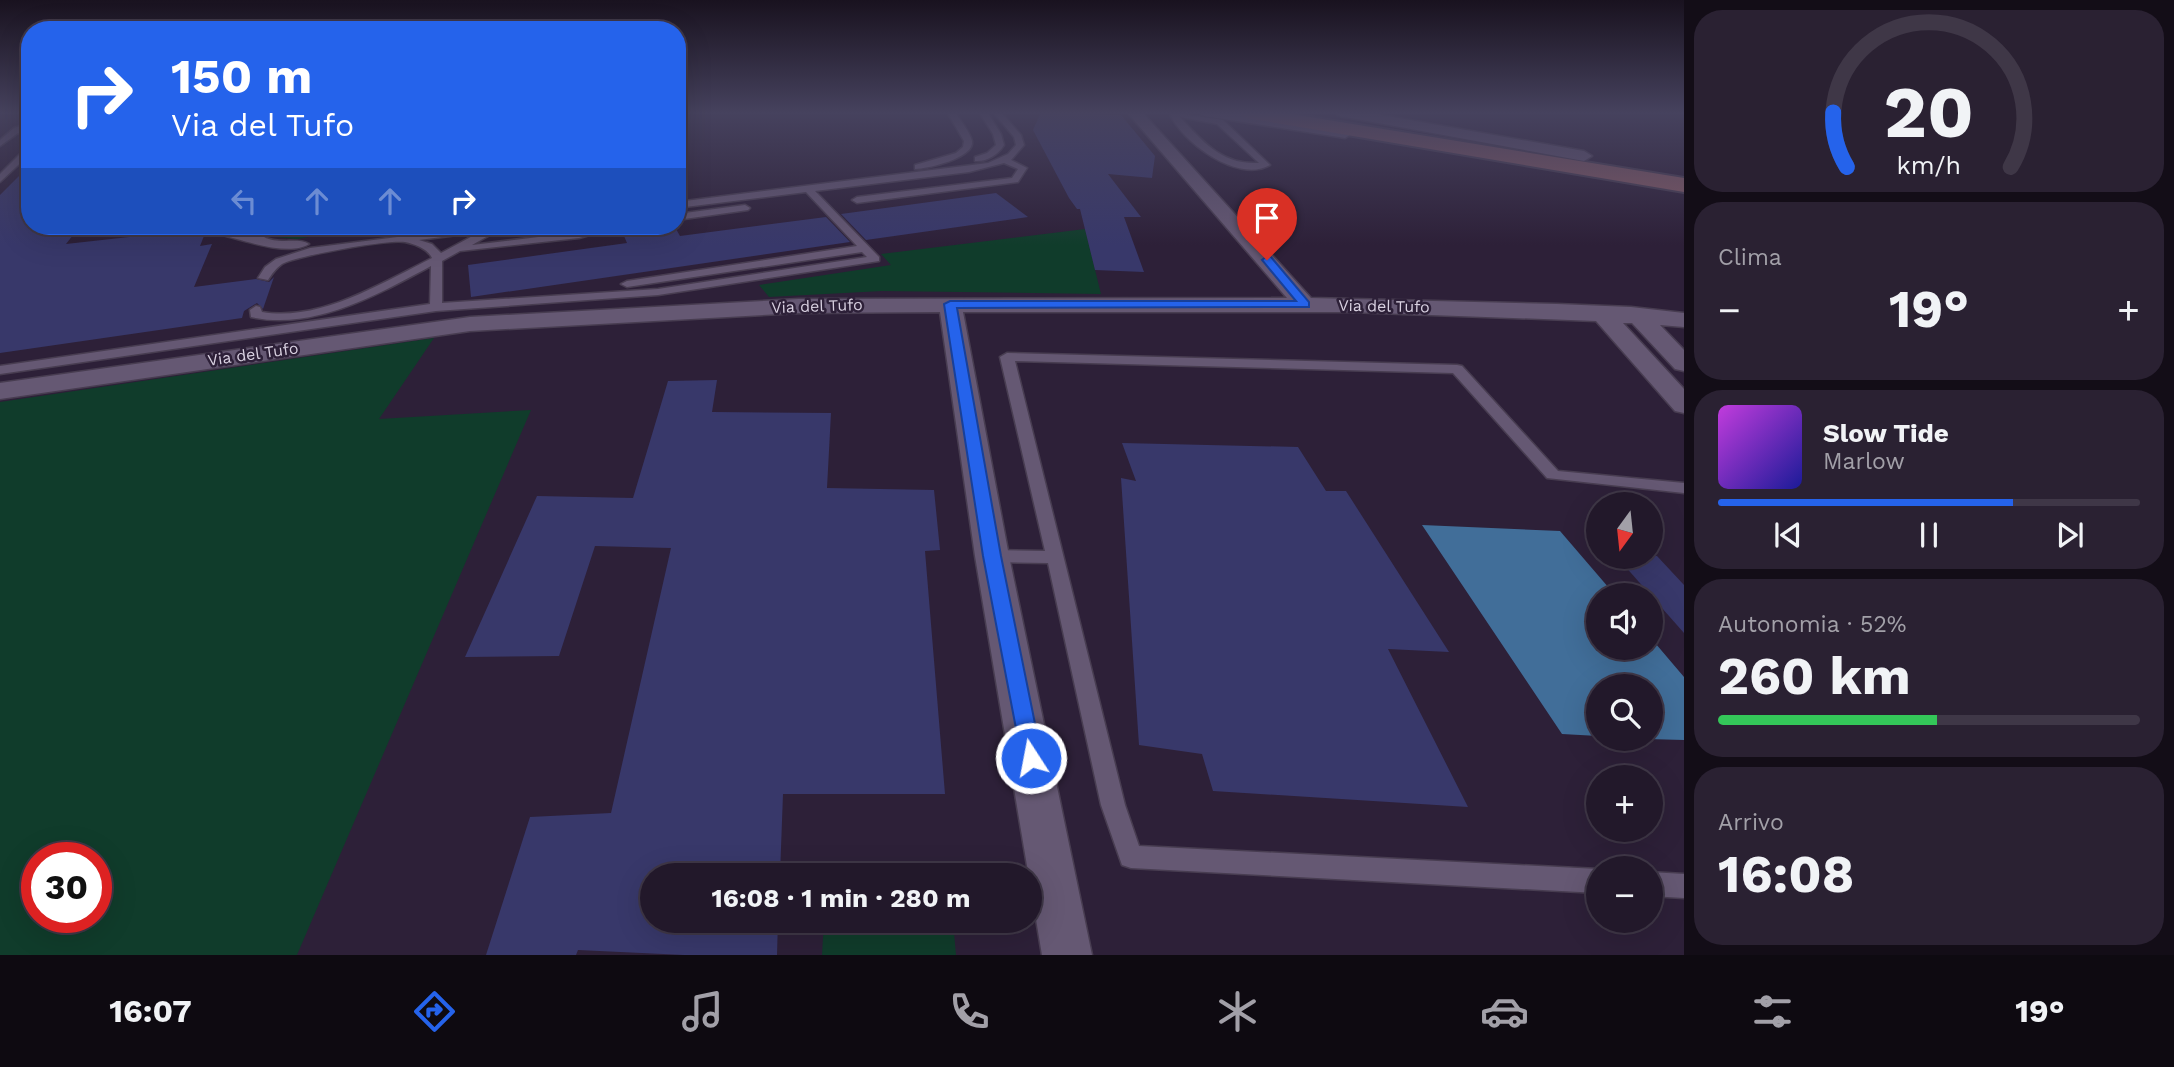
<!DOCTYPE html>
<html lang="it">
<head>
<meta charset="utf-8">
<style>
  body { margin:0; font-family:"Work Sans",sans-serif; background:#2a2132; color:#f1f3f6; height:100vh; display:flex; flex-direction:column; font-size:26px; white-space:nowrap }
  * { box-sizing:border-box; margin:0 }
  p { font-size:23px; color:#a2a0a8 }
  .icon { flex:none; width:38px; height:38px; fill:none; stroke:currentColor; stroke-width:2; stroke-linecap:round; stroke-linejoin:round }
  .map { position:relative; flex:1; overflow:hidden }
  .sheet { display:flex; flex-direction:column; gap:10px; padding:10px; background:#130d17; width:490px }
  .sheet>* { flex:none }
  .top-card { position:absolute; left:21px; top:21px; width:665px; height:214px; border-radius:28px; box-shadow:0 7px 28px #0002,0 0 0 2px #3f3747; background:#2563eb; color:#fff; overflow:hidden }
  .needle { width:46px; rotate:195deg }
  .controls { position:absolute; left:1586px; top:492px; display:grid; gap:14px }
  .controls a { display:grid; place-items:center; width:77px; height:77px; border-radius:50%; background:#22182a; box-shadow:0 7px 28px #0002,0 0 0 2px #3f3747; font-size:35px }
  .speed { position:absolute; left:21px; top:842px; display:flex; gap:14px; font-size:35px; font-weight:700; text-align:center }
  .speed>* { display:grid; place-content:center; width:91px; height:91px; border-radius:50%; background:#22182a; box-shadow:0 7px 28px #0002,0 0 0 2px #3f3747; line-height:1 }
  .speed .limit { border:10px solid #d22; background:#fff; color:#111 }
  .pin { position:absolute; display:grid; place-items:center; width:60px; height:60px; color:#fff; margin:-72px -30px; border-radius:50% 50% 50% 0; rotate:-45deg; box-shadow:0 0 7px #0007 }
  .pin .icon { rotate:45deg }
  .me { position:absolute; width:77px; margin:-38px; rotate:349deg; stroke-linejoin:round; filter:drop-shadow(0 0 5px #0008) }
  .turn { display:flex; align-items:center; gap:24px; height:147px; padding:0 35px; font-size:32px }
  .turn .icon { width:91px; height:91px; stroke-width:2.5 }
  .turn b { display:block; font-size:49px; line-height:60px }
  .lanes { display:flex; align-items:center; height:66px; padding:0 35px; background:#0003; justify-content:center; gap:35px; direction:ltr }
  .lanes .off { opacity:.35 }
  .big { font-size:52px; font-weight:700; line-height:1.1 }
  .sheet .card { flex:1; display:flex; flex-direction:column; justify-content:center; gap:10px; min-width:0; padding:0 24px; border-radius:28px; background:#2a2132 }
  .sheet .dial { align-items:center; gap:0 }
  .dial svg { height:182px; overflow:visible; fill:none; stroke:#3f3747; stroke-width:7; stroke-linecap:round; text-anchor:middle }
  .dial text { fill:#f1f3f6; stroke:none }
  .song { display:flex; align-items:center; gap:21px }
  .cover { width:84px; height:84px; border-radius:10px; background:linear-gradient(135deg,hsl(290 70% 55%),hsl(240 70% 35%)) }
  .played { height:7px; border-radius:4px; background:linear-gradient(90deg,#2563eb 70%,#3f3747 70%) }
  .keys { display:flex; justify-content:space-around; direction:ltr }
  .heat { display:flex; justify-content:space-between; align-items:center; font-size:38px; direction:ltr }
  .charge { height:10px; border-radius:5px; background:linear-gradient(90deg,#34c759 52%,#3f3747 0) }
  .trip { position:absolute; left:640px; top:863px; width:402px; height:70px; border-radius:35px; background:#22182a; box-shadow:0 7px 28px #0002,0 0 0 2px #3f3747; font-weight:700; line-height:70px; text-align:center }
  .menu { display:flex; height:112px; justify-content:space-around; align-items:center; background:#0e0a11; color:#a2a0a8 }
  .menu .icon { width:49px; height:49px }
  .menu .on { color:#2563eb }
  .menu b { font-size:32px; color:#f1f3f6 }
  main { display:flex; flex:1; min-height:0 }
  .map>svg:first-child { display:block }
  .green { fill:#103c2b; fill-rule:evenodd }
  .water { fill:#416e99 }
  .building { fill:#38386a }
  .lines { fill:none; stroke-linecap:round; stroke-linejoin:round }
  .service-casing { stroke:#483d51; stroke-width:3 }
  .minor-casing { stroke:#483d51; stroke-width:3 }
  .secondary-casing { stroke:#483d51; stroke-width:4 }
  .service { fill:#655873; fill-rule:evenodd }
  .minor { fill:#655873; fill-rule:evenodd }
  .secondary { fill:#835a64; fill-rule:evenodd }
  .route { fill:#2563eb; stroke:#184099; stroke-width:2 }
  .labels { text-anchor:middle; dominant-baseline:central; stroke-width:5; stroke-linejoin:round; paint-order:stroke }
  .far-street-label { font-size:16px; fill:#d9d1e1; stroke:#2d2038 }
</style>
</head>
<body>
<main>
<div class="map">
<svg width="1684" height="955" viewBox="0 0 1684 955">
  <rect width="100%" height="100%" fill="#2d2038"/>
  <!-- green -->
  <g class="green">
    <path d="M278,226H326V234L297,239L276,237Z"/>
    <path d="M1085,229L1101,294L882,291L769,297L759,285L891,265L881,254Z"/>
    <path d="M434,338L379,419L531,410L297,955H0V402ZM37,858H96V917H37Z"/>
    <path d="M824,921H953L956,955H822Z"/>
  </g>
  <!-- water -->
  <path class="water" d="M1422,525L1560,531L1615,595H1598V648H1650V637L1684,677V740L1647,739L1650,738V686H1598V736L1562,734Z"/>
  <!-- building -->
  <g class="building">
    <path d="M1041,112L1121,115L1155,156L1152,178L1108,174L1141,217H1124L1144,272L1095,270L1080,209H1077L1069,198L1033,130Z"/>
    <path d="M30,165V226H80L66,244L147,235L153,226H208L200,246L212,244L194,287L256,279L269,282L274,277L263,309L257,303L244,311L242,318L0,353V195Z"/>
    <path d="M996,193L1028,217L866,240L841,214Z"/>
    <path d="M826,217L850,242L471,297L468,265L627,243L624,236L676,229L680,236Z"/>
    <path d="M717,380L712,412L831,413L827,488L934,490L940,550L925,551L945,794H783L780,875H653V920H778L777,955H684L578,950L576,955H486L530,817L611,813L671,548L595,546L559,656L465,657L537,496L633,498L668,381Z"/>
    <path d="M1122,443L1298,447L1326,491H1346L1449,652L1388,649L1468,807L1213,791L1202,754L1139,745L1121,478L1136,481Z"/>
    <path d="M1616,556H1657L1684,585V633Z"/>
  </g>
  <g class="lines">
    <defs>
      <g id="service">
        <path d="M947,112H955C960,120 970,132 972,141C975,158 927,169 915,169V165L956,153L963,147L964,141Z"/>
        <path d="M979,112H987L1001,134L1004,145C998,155 986,162 975,161V157L987,153L996,145L993,134Z"/>
        <path d="M993,112H1001L1021,135L1024,145L1011,160L1027,168L1018,182L857,203L852,200L857,197L1012,178L1018,169L1004,163L969,172L815,191L879,257V261L658,295L436,311L0,374V366L430,304L431,266C377,295 313,331 251,317L250,310L256,306L260,307L262,312C319,322 382,283 432,258C428,249 415,244 405,242C389,239 296,256 282,264C275,269 272,274 268,280L258,278L265,267L276,259L310,248L485,226L504,227L472,245L579,232L604,226H621L579,238L460,251L442,261V303L658,289L867,257L862,252L627,287L621,284L627,281L857,246L806,192L677,208V202L988,163L1008,154L1016,145L1014,137ZM480,232L441,253L432,244L419,240Z"/>
        <path d="M1169,112L1223,120L1270,165C1238,184 1180,141 1169,112ZM1180,117L1217,124L1259,163C1222,165 1203,142 1180,117Z"/>
        <path d="M30,123V128L25,130L30,131V136L18,133L0,146V140L14,128Z"/>
        <path d="M27,147H30V154L0,182V174Z"/>
        <path d="M745,205L750,208L748,210L677,220V214Z"/>
        <path d="M217,226H227L226,230L254,235L257,226H267L264,237C279,245 298,237 309,244C289,257 242,240 219,234L215,230Z"/>
        <path d="M1007,353L1457,365L1462,366L1558,471L1684,483V493L1547,478L1453,373L1015,361L1125,805L1139,846L1598,869V893L1131,868L1122,865L1101,805L1048,563L992,562L986,560L983,556L986,552L992,550L1045,551L1000,357Z"/>
        <path d="M1650,872L1684,874V898L1650,896Z"/>
      </g>
      <g id="minor">
        <path d="M1127,112H1142L1311,298L1557,304L1631,307L1684,313V327L1660,325L1684,350V371L1675,369L1632,323H1623L1684,389V413L1675,411L1596,321L1350,312H963L1009,556L1092,955H1042L975,556L940,312L799,313L470,331L0,399V383L470,317L799,299L1287,298Z"/>
        <path d="M1197,112H1231L1345,128L1353,133L1345,138L1204,116Z"/>
        <path d="M1333,112H1365L1584,151L1592,156L1584,161L1340,116Z"/>
      </g>
      <path id="secondary" d="M1238,112H1279L1684,178V192L1247,118Z"/>
    </defs>
    <!-- service casing -->
    <use href="#service" class="service-casing"/>
    <!-- minor casing -->
    <use href="#minor" class="minor-casing"/>
    <!-- secondary casing -->
    <use href="#secondary" class="secondary-casing"/>
    <!-- service -->
    <use href="#service" class="service"/>
    <!-- minor -->
    <use href="#minor" class="minor"/>
    <!-- secondary -->
    <use href="#secondary" class="secondary"/>
  </g>
  <!-- sky -->
  <linearGradient id="sky" x2="0" y2="1"><stop stop-color="#19121f"/><stop offset="0.46" stop-color="#46425e"/><stop offset="1" stop-color="#46425e" stop-opacity="0"/></linearGradient>
  <rect width="1684" height="245" fill="url(#sky)"/>
  <!-- route -->
  <path class="route" d="M1267,256L1271,257L1309,302V307L957,308L1001,556L1042,758L1039,765L1031,767L1023,765L983,556L944,304L950,301H1296L1262,260Z"/>
  <g class="labels">
    <!-- far-street labels -->
    <g class="far-street-label">
      <text transform="translate(817 306) rotate(-2)">Via del Tufo</text>
      <text transform="translate(1384 306) rotate(1)">Via del Tufo</text>
      <text transform="translate(253 354) rotate(-8)">Via del Tufo</text>
    </g>
  </g>
</svg>
<div class="controls">
<a><svg class="needle" viewBox="-14 -14 28 28"><path d="M0-13l5 13h-10z" fill="#e53935"/><path d="M0 13l5-13h-10z" fill="#a2a0a8"/></svg></a>
<a><svg class="icon" aria-label="sound" viewBox="0 0 24 24"><path d="M4 9h4l5-4v14l-5-4H4zM17 9q2 3 0 6"/></svg></a>
<a><svg class="icon" aria-label="search" viewBox="0 0 24 24"><circle cx="10" cy="10" r="6"/><path d="M15 15l6 6"/></svg></a>
<a>+</a>
<a>−</a>
</div>
<div class="speed"><div class="limit">30</div></div>
<div class="pin" style="left:1267px;top:260px;background:#d93025"><svg class="icon" aria-label="arrive" viewBox="0 0 24 24"><path d="M6 21V4h12l-3 4 3 4H6"/></svg></div>
<svg class="me" style="left:1031px;top:758px" viewBox="-20 -20 40 40"><circle r="17" fill="#2563eb" stroke="#fff" stroke-width="3"/><path d="M0-11L8 9 0 5-8 9z" fill="#fff"/></svg>
<div class="trip">16:08 · 1 min · 280 m</div>
<div class="top-card">
<div class="turn"><svg class="icon" aria-label="right" viewBox="0 0 24 24"><path d="M7 20v-9h11M14 6l5 5-5 5"/></svg><div><b>150 m</b>Via del Tufo</div></div>
<div class="lanes"><svg class="icon off" aria-label="left" viewBox="0 0 24 24"><path d="M17 20v-9H6M10 6l-5 5 5 5"/></svg><svg class="icon off" aria-label="ahead" viewBox="0 0 24 24"><path d="M12 20V5M6 11l6-6 6 6"/></svg><svg class="icon off" aria-label="ahead" viewBox="0 0 24 24"><path d="M12 20V5M6 11l6-6 6 6"/></svg><svg class="icon" aria-label="right" viewBox="0 0 24 24"><path d="M7 20v-9h11M14 6l5 5-5 5"/></svg></div>
</div>
</div>
<section class="sheet">
<div class="card dial"><svg viewBox="0 0 100 80">
<path d="M14 69A42 42 0 1 1 86 69"/>
<path d="M14 69A42 42 0 0 1 8 45" stroke="#2563eb"/>
<text x="50" y="56" font-size="32" font-weight="700">20</text>
<text x="50" y="72" font-size="11">km/h</text>
</svg></div>
<div class="card"><p>Clima</p>
<div class="heat"><a>−</a><b class="big">19°</b><a>+</a></div>
</div>
<div class="card">
<div class="song"><i class="cover"></i><div><b>Slow Tide</b><p>Marlow</p></div></div>
<div class="played"></div>
<div class="keys"><svg class="icon" aria-label="previous" viewBox="0 0 24 24"><path d="M18 5L8 12l10 7zM5 5v14"/></svg><svg class="icon" aria-label="pause" viewBox="0 0 24 24"><path d="M8 5v14M16 5v14"/></svg><svg class="icon" aria-label="next" viewBox="0 0 24 24"><path d="M6 5l10 7-10 7zM19 5v14"/></svg></div>
</div>
<div class="card"><p>Autonomia · 52%</p><b class="big">260 km</b><div class="charge"></div></div>
<div class="card"><p>Arrivo</p><b class="big">16:08</b></div>
</section>
</main>
<nav class="menu">
<b>16:07</b>
<svg class="icon on" aria-label="directions" viewBox="0 0 24 24"><path d="M12 3l9 9-9 9-9-9zM9 14v-3h6M13 9l2 2-2 2"/></svg>
<svg class="icon" aria-label="music" viewBox="0 0 24 24"><path d="M9 18V5l10-2v13"/><circle cx="6" cy="18" r="3"/><circle cx="16" cy="16" r="3"/></svg>
<svg class="icon" aria-label="phone" viewBox="0 0 24 24"><path d="M5 4h4l2 5-3 2q2 4 5 5l2-3 5 2v4C11 20 4 13 5 4z"/></svg>
<svg class="icon" aria-label="climate" viewBox="0 0 24 24"><path d="M12 3v18M4 7l16 10M4 17L20 7"/></svg>
<svg class="icon" aria-label="car" viewBox="0 0 24 24"><path d="M5 17H2v-5l4-1 3-4h7l3 4 3 1v5h-3M9 17h6M6 11h13"/><circle cx="7" cy="17" r="2"/><circle cx="17" cy="17" r="2"/></svg>
<svg class="icon" aria-label="filters" viewBox="0 0 24 24"><path d="M4 7h16M4 17h16"/><circle cx="9" cy="7" r="2"/><circle cx="15" cy="17" r="2"/></svg>
<b>19°</b>
</nav>
</body>
</html>
